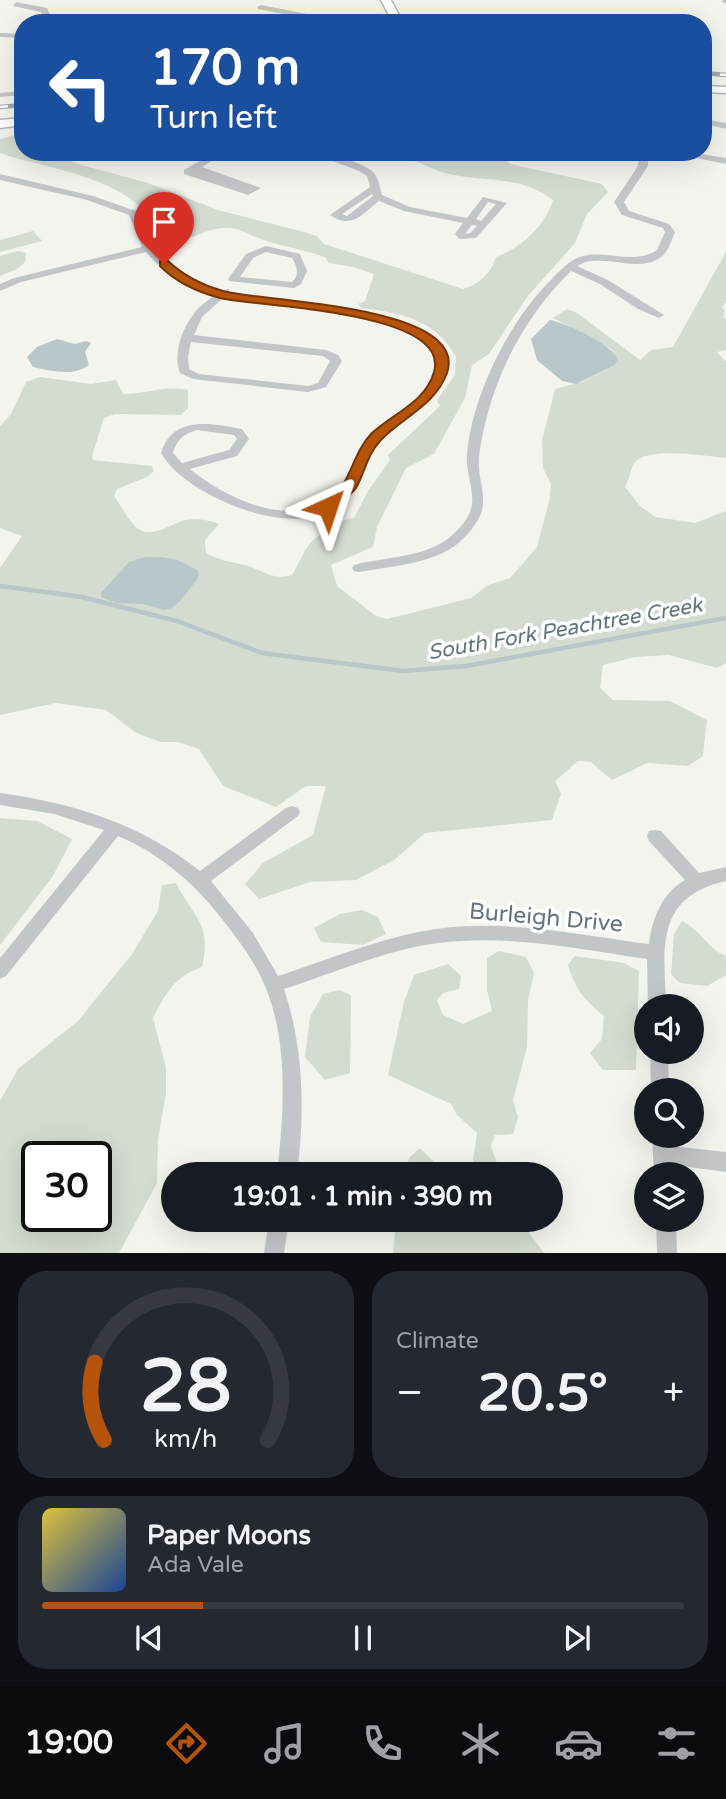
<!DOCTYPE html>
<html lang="en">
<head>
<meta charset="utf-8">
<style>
  body { margin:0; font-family:"Varela Round",sans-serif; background:#242831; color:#f1f3f6; height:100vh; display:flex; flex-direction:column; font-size:26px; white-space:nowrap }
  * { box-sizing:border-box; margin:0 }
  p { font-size:23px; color:#9ea1a6 }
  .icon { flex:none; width:38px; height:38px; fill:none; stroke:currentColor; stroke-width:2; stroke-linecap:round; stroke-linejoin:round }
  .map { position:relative; height:1253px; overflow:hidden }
  .sheet { display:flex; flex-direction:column; gap:18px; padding:18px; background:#0d0f14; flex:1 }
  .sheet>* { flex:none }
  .hud { position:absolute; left:14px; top:14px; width:698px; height:147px; border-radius:28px; box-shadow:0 7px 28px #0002; background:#1a4fa0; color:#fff; overflow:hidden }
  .controls { position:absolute; left:634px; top:994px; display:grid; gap:14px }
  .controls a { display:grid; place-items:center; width:70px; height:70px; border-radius:50%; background:#171b24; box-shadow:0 7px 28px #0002; font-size:35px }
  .speed { position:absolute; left:21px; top:1141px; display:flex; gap:14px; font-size:35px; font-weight:700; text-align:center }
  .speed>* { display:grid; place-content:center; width:91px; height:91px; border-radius:50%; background:#171b24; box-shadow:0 7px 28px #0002; line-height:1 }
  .speed .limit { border:4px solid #111; border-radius:10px; background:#fff; color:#111 }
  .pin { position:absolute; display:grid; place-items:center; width:60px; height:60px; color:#fff; margin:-72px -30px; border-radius:50% 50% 50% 0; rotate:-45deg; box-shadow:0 0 7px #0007 }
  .pin .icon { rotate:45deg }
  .me { position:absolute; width:77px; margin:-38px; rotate:42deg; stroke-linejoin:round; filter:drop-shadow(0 0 5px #0008) }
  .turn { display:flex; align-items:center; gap:24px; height:147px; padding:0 21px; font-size:32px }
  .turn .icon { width:91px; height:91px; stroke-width:2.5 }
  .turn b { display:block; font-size:49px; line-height:60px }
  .big { font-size:52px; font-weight:700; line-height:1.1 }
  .sheet .tile { flex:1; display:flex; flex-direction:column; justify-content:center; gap:10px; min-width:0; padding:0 24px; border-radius:28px; background:#242831 }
  .sheet .dial { align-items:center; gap:0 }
  .dial svg { height:182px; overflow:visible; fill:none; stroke:#363941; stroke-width:7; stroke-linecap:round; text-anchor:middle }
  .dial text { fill:#f1f3f6; stroke:none }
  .song { display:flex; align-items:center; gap:21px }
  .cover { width:84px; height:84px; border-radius:10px; background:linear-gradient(135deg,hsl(50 70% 55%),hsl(220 70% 35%)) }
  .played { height:7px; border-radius:4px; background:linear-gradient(90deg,#b45309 25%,#363941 25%) }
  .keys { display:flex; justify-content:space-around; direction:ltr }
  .heat { display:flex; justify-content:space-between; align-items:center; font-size:38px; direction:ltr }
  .sheet .tiles { flex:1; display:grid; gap:18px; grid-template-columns:1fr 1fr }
  .tile:last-child { grid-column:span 2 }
  .trip { position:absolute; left:161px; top:1162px; width:402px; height:70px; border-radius:35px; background:#171b24; box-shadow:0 7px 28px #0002; font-weight:700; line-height:70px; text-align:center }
  .menu { display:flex; height:112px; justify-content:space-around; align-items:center; background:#090b0e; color:#9ea1a6 }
  .menu .icon { width:49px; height:49px }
  .menu .selected { color:#b45309 }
  .menu b { font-size:32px; color:#f1f3f6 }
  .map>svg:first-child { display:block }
  .green { fill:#d4dbd0; fill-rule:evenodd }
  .water { fill:#b9c6ca }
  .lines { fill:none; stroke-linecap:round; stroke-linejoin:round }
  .stream { stroke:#b9c6ca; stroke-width:4.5 }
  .secondary-casing { stroke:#b2b8bc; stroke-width:3 }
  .street { fill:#c3c6c9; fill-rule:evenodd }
  .secondary { fill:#fff; fill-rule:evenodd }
  .rail-casing { stroke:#a1a7ac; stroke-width:4.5 }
  .rail { stroke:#fff; stroke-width:2.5; stroke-dasharray:8; stroke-linecap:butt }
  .route { fill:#b45309; stroke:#753606; stroke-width:2 }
  .labels { text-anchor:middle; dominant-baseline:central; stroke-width:7; stroke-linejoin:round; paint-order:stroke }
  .water-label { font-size:21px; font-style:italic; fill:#5d767f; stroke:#fff }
  .near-street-label { font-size:23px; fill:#627381; stroke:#fff }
</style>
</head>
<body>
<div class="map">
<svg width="726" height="1253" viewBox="0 0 726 1253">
  <rect width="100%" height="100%" fill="#f4f4ef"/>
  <!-- green -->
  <g class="green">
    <path d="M23,133V152L49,153L78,164L148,183L218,210L304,232L317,236L324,244L463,289C479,284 491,274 496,257C521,248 546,225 553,200C521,176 490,182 454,175C440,173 426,165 413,160V152H511L504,158L510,164L602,184L608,192L587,214L575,243L527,297L489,354L472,365L465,398L434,454L406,468L377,527L373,547L331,565L337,586L376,616L387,619L471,598L488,585L510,578L537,547L549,502L551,484L543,468L542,440L555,389L582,382L615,365L618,359L611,349L553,318L567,309L577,313L640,360L651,350L673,347L726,252V302L722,307L725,311L723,317L726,319V350L717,352L726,362V458C706,456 651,447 636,461C630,468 630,479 625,487L641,507L656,517L695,523L726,511V663L717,668L669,655L635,657L603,665L600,688L613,700L670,701L707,720L703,756L688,766L647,763L612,780L591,762L578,761L555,781L561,794L552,820L425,833L394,860L356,880L310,882L259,899L245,884L263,863L313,835L326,786H306L276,807L223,786L199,749L178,742H161L136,733L106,710L56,703L0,715V568L22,536L0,528V426L11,414L26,382L40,377L91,384L116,380L123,394C146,394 166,385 188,390V408L181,415L115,414L104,418L92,456L93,460L152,466L154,471L147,477L117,489L114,496C121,505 129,522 137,528C152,540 171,523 186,520C194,518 211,520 219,524L205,540L206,553C219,560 230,562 244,565C262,569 272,581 292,575C308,548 304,542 334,527C342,523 345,518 354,518L368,491L390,460L388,455L440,406L437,400L455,375L456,357C435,319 402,313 361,308L358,304L365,301L374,274L353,267L329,263L325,257C302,249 278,246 256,237C246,233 238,227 225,228C199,229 195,244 162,237C135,176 55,172 0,153V139Z"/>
    <path d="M33,231L42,241L0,252V240Z"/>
    <path d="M18,251L26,253L25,262L17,269L0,276V256Z"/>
    <path d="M0,818L37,821L72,839L53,876L0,945Z"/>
    <path d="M176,883C194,918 212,924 202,967C175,976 165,994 153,1018L166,1068V1093L158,1139L157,1183L119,1253H0V1101L18,1069L78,1021L132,954L158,911L162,885ZM37,1157H96V1216H37Z"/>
    <path d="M362,910L378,917L386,934L363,945L321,942L314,928L340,914Z"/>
    <path d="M682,921C702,931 708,949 726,956V975L707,986L680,983L671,974L674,934Z"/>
    <path d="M499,951L526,957L534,973L528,1000L527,1047L513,1100L518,1117L513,1134L495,1135L491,1146L501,1174H471L477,1133L457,1115L451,1104L388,1075L404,1002L414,975L448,964L461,976L459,989L443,993L437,1000L443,1015L463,1024L492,1011L487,990V958Z"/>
    <path d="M575,956L624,963L639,971L636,1070H603L590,1053L602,1039L604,1016C585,1001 575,989 568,965Z"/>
    <path d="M339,990L351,995L350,1073L325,1080L305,1057L310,1017L323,994Z"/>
    <path d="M420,1148L440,1168L439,1174H405L409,1158Z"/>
    <path d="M396,1220H447L460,1222L461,1220H495L494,1223L502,1227L522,1223L544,1253H393Z"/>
  </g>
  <!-- water -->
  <g class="water">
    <path d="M550,320C566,323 611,344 618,359L615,365L576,384L562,381L537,360L531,339Z"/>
    <path d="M57,339L75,344L86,341L91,343L85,352L89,365C73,377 52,371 33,367L27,357L37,347Z"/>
    <path d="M145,557C165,556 181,559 198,571V578L180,601L172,608L164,610L143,604L117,603L101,597V593L129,562Z"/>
  </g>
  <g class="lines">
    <!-- stream -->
    <path class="stream" d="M0,586L82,597L177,621L262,653L403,671L466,666L726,618"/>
    <defs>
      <g id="secondary">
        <path d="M381,0H391L403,23H393Z"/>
        <path d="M704,86L726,87V93L704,92Z"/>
        <path d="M23,118V125L0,128V120Z"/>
      </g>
    </defs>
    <!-- secondary casing -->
    <use href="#secondary" class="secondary-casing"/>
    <!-- street -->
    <g class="street">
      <path d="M722,0H726V3H723Z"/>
      <path d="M16,2L47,8L50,15L42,23H34L42,15L41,12L13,6Z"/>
      <path d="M261,5L343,21L347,23H330L258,9L257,7Z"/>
      <path d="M0,33L22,34L23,38L0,37Z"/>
      <path d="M23,91V95L0,97V93Z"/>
      <path d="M704,119L726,123V129L704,124Z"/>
      <path d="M111,152H122L118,155Z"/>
      <path d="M207,152H215L216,158L202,167L261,188L248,195L184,174V170L207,157Z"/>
      <path d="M309,152C323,152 365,162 374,173C379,179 380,189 382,195L410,207L467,218L483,197L507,203L476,238L459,239L455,234L463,223L404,211L379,201C362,214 352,230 330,215L370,187L367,176L359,171ZM372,194L373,196L347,216L342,214ZM488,202L496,204L481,221L476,219ZM472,225L477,226L470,233L465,234Z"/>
      <path d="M640,152H648V166L624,202L629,211L669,224L675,232C672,239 670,247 665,253C644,278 603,250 577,266L608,280L664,315L659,318L638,309L600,284L571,271C522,319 491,381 480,449C473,488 500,501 464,538C439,564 392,566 359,572L354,571L352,568L354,565C384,557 420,558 446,540C455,534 466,522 470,512C477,494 465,473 467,454C472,396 509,321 551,280C558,272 566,264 575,259C601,246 633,267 657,250L665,232L663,228L622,215L614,202L638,166Z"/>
      <path d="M667,152H689L726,158V164Z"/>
      <path d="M0,174L93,196L136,211C142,222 144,236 152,246C167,270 193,283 219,291L229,289V293C268,299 466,308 445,374C437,401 408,418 387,435C363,455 361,487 335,507C293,541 184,495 161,453C172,415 212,423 242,429L249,439L237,456L190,469C229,501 299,533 339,490C351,477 353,457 365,443C386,418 475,373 416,336C373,309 276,307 223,298L202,317L194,335L326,350L338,355L342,361L326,387L308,392L193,379L180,373C173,356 181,330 193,315C198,307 207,301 214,296C186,287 165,274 146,252L21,282L0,291V284L14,278L142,247L129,215L87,200L0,180ZM191,342L323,356L330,361L318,383L308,386L199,374L189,369L188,357ZM197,430L234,435L237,439L229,450L182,463L173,453C177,439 184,434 197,430Z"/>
      <path d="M266,246L300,254L307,271L301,284L294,288L229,281L228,279L246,254ZM266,252L292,258C297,266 300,275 292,282L240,277L253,258Z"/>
      <path d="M0,793C74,803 141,824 200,871L286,808L292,806L298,808L300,812L298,816L211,881L253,933L278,976C330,959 382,937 436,929C506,919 579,935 649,944C652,919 662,893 685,880L649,841L647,836L649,831L655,830L661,831L699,873L726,867V881C655,897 664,947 666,1006H648L647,959C579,949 508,934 438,943C385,950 334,973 284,989C304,1049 305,1113 297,1174H277C284,1110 290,1035 260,975C249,953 233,933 218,914C191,880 158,853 118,836L6,976L0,979V958L104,830L54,814L0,805Z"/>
      <path d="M650,1052H668L669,1090H651Z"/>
      <path d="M652,1136H672V1146L726,1152V1172L673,1165L674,1174H654Z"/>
      <path d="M269,1220H289L284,1253H264Z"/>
      <path d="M656,1220H676L677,1253H657Z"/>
    </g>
    <!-- secondary -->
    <use href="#secondary" class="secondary"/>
    <defs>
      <g id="rail">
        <path d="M704,73L726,75"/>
        <path d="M0,107L23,105"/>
      </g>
    </defs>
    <!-- rail casing -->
    <use href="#rail" class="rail-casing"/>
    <!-- rail -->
    <use href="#rail" class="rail"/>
  </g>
  <!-- route -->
  <path class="route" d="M160,261H168C184,276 202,285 223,291C259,302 470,304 447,373C435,406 402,417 380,441C367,455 365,472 356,488C350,496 340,503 333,510H322L320,507C327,499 337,493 343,485C353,468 357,449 371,434C392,414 426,402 434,372C452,310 255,307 220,298C197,292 176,282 160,266Z"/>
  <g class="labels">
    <!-- water labels -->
    <g class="water-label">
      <text transform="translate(565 629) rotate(-10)">South Fork Peachtree Creek</text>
    </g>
    <!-- near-street labels -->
    <g class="near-street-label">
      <text transform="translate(546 918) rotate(5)">Burleigh Drive</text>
    </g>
  </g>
</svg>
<div class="controls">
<a><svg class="icon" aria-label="sound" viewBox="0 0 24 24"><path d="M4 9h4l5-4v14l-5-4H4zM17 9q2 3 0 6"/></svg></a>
<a><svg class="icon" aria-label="search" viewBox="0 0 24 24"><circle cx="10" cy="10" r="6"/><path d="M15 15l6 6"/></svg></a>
<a><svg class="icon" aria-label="layers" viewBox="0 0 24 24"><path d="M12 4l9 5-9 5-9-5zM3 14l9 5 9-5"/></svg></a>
</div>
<div class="speed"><div class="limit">30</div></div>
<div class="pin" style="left:164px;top:264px;background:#d93025"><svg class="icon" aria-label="arrive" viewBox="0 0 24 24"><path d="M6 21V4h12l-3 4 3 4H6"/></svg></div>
<svg class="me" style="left:328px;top:507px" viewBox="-20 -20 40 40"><path d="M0-17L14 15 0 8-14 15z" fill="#b45309" stroke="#fff" stroke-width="4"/></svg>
<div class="trip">19:01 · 1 min · 390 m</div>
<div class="hud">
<div class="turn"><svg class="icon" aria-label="left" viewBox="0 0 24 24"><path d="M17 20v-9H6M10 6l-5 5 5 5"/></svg><div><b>170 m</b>Turn left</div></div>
</div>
</div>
<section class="sheet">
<div class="tiles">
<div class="tile dial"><svg viewBox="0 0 100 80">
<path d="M14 69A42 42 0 1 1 86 69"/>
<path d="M14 69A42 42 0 0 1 10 35" stroke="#b45309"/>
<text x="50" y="56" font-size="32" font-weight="700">28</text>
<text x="50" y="72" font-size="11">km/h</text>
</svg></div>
<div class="tile"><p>Climate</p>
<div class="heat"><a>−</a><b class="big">20.5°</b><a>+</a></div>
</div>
<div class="tile">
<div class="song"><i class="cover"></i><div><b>Paper Moons</b><p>Ada Vale</p></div></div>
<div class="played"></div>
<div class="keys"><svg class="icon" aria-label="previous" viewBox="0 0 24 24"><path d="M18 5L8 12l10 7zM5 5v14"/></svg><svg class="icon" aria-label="pause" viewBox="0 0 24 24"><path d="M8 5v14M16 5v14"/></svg><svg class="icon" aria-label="next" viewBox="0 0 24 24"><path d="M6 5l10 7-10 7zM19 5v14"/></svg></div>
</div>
</div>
</section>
<nav class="menu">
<b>19:00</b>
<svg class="icon selected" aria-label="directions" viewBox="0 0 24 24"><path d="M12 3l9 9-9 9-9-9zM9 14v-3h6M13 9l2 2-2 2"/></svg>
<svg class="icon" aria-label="music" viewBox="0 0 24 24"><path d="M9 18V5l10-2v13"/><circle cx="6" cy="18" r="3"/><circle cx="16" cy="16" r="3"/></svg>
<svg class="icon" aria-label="phone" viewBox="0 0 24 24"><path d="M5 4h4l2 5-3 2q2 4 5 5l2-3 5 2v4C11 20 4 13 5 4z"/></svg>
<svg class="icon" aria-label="climate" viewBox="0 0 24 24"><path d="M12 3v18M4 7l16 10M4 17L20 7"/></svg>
<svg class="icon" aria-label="car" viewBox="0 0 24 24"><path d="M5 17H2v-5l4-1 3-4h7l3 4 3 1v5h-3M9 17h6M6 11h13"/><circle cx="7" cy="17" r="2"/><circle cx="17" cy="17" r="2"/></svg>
<svg class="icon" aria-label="filters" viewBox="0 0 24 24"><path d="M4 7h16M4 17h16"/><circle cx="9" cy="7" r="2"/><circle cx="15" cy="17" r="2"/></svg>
</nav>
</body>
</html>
